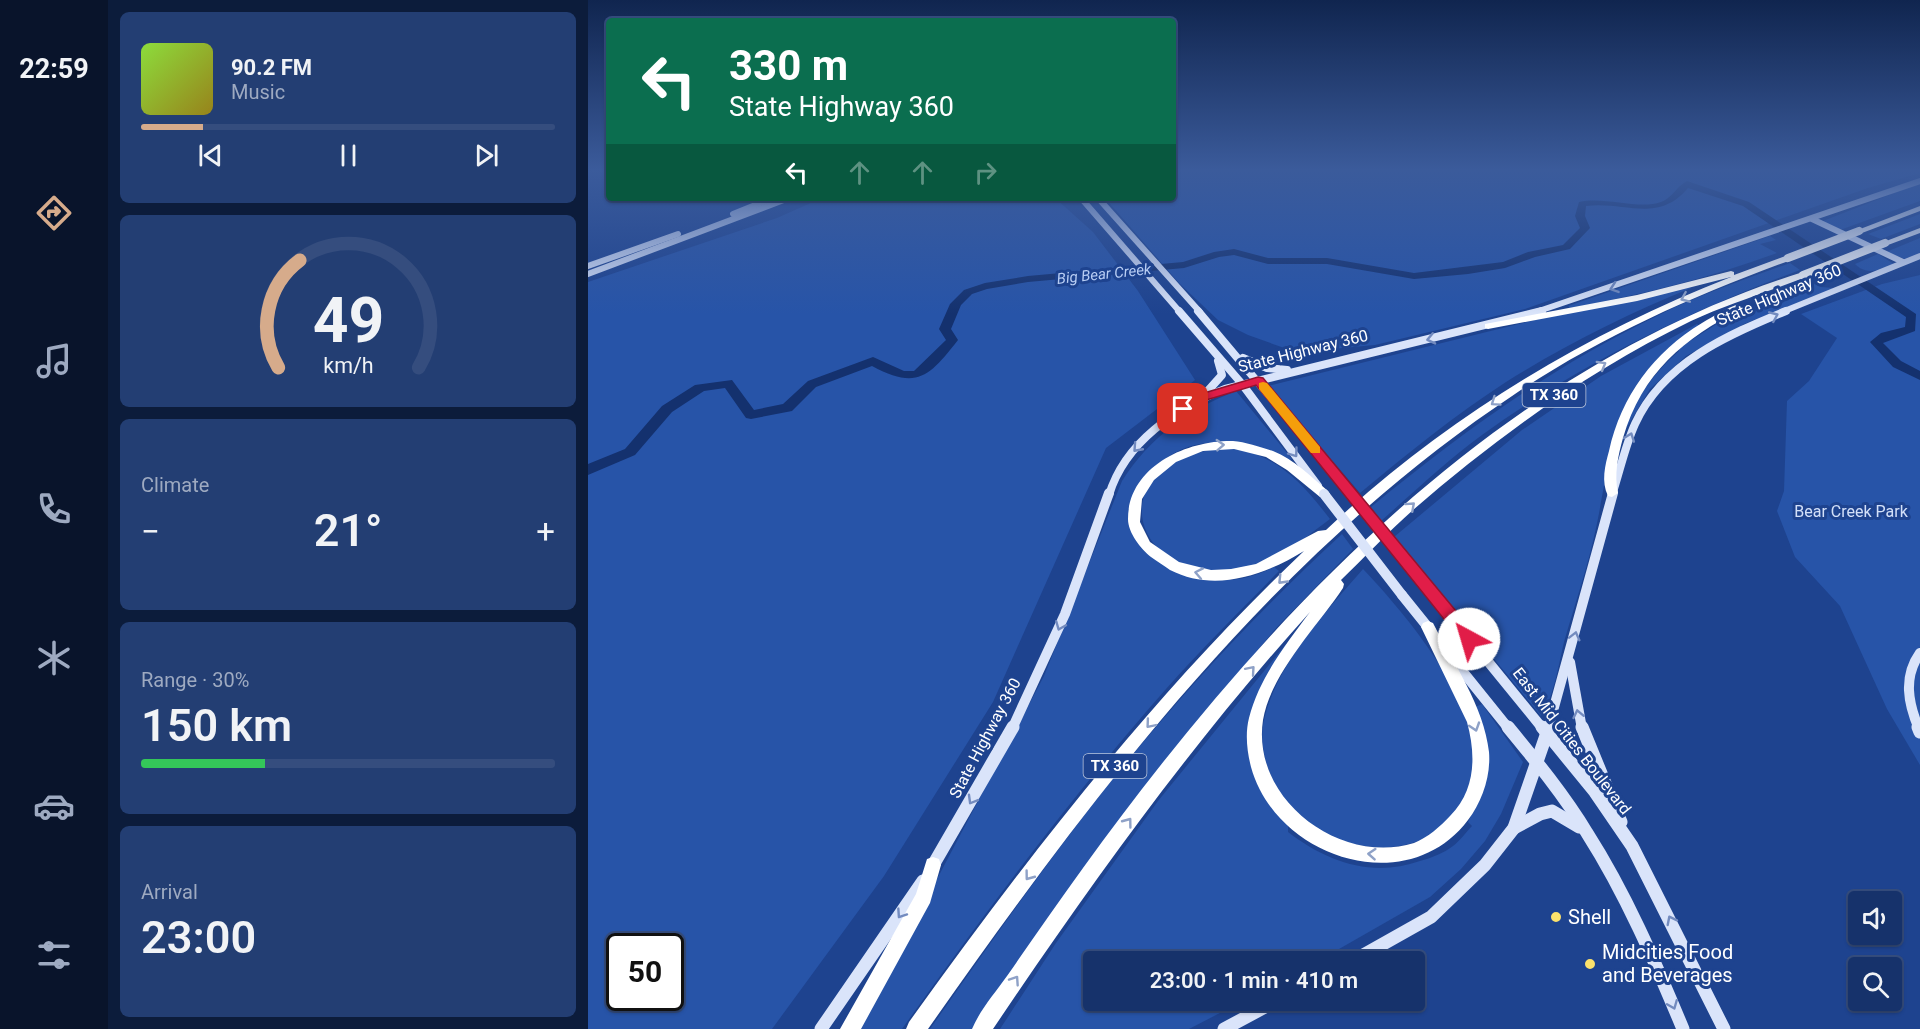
<!DOCTYPE html>
<html lang="en">
<head>
<meta charset="utf-8">
<style>
  body { margin:0; font-family:Roboto,sans-serif; background:#233e73; color:#f1f3f6; height:100vh; display:flex; flex-direction:column; font-size:22px; white-space:nowrap }
  * { box-sizing:border-box; margin:0 }
  p { font-size:20px; color:#9eaac1 }
  .icon { flex:none; width:33px; height:33px; fill:none; stroke:currentColor; stroke-width:2; stroke-linecap:round; stroke-linejoin:round }
  .map { position:relative; flex:1; overflow:hidden }
  .drawer { display:flex; flex-direction:column; gap:12px; padding:12px; background:#0c1c3b; width:480px }
  .drawer>* { flex:none }
  .banner { position:absolute; left:18px; top:18px; width:570px; height:183px; border-radius:6px; box-shadow:0 2px 4px #0004,0 0 0 2px #354d7e; background:#0b6e4f; color:#fff; overflow:hidden }
  .fabs { position:absolute; left:1260px; top:891px; display:grid; gap:12px }
  .fabs a { display:grid; place-items:center; width:54px; height:54px; border-radius:6px; background:#16326b; box-shadow:0 2px 4px #0004,0 0 0 2px #354d7e; font-size:30px }
  .speed { position:absolute; left:18px; top:933px; display:flex; gap:12px; font-size:30px; font-weight:700; text-align:center }
  .speed>* { display:grid; place-content:center; width:78px; height:78px; border-radius:50%; background:#16326b; box-shadow:0 2px 4px #0004,0 0 0 2px #354d7e; line-height:1 }
  .speed .limit { border:3px solid #111; border-radius:9px; background:#fff; color:#111 }
  .pin { position:absolute; display:grid; place-items:center; width:51px; height:51px; color:#fff; margin:-26px; border-radius:12px; box-shadow:0 3px 9px #0006 }
  .me { position:absolute; width:66px; margin:-33px; rotate:321deg; stroke-linejoin:round; filter:drop-shadow(0 0 4px #0008) }
  .turn { display:flex; align-items:center; gap:21px; height:126px; padding:0 24px; font-size:27px }
  .turn .icon { width:78px; height:78px; stroke-width:2.5 }
  .turn b { display:block; font-size:42px; line-height:51px }
  .lanes { display:flex; align-items:center; height:57px; padding:0 24px; background:#0003; justify-content:center; gap:30px; direction:ltr }
  .lanes .off { opacity:.35 }
  .big { font-size:45px; font-weight:600; line-height:1.1 }
  .drawer .card { flex:1; display:flex; flex-direction:column; justify-content:center; gap:9px; min-width:0; padding:0 21px; border-radius:9px; background:#233e73 }
  .drawer .dial { align-items:center; gap:0 }
  .dial svg { height:156px; overflow:visible; fill:none; stroke:#354d7e; stroke-width:7; stroke-linecap:round; text-anchor:middle }
  .dial text { fill:#f1f3f6; stroke:none }
  .song { display:flex; align-items:center; gap:18px }
  .cover { width:72px; height:72px; border-radius:9px; background:linear-gradient(135deg,hsl(90 70% 55%),hsl(50 70% 35%)) }
  .played { height:6px; border-radius:3px; background:linear-gradient(90deg,#d6ab8b 15%,#354d7e 15%) }
  .keys { display:flex; justify-content:space-around; direction:ltr }
  .heat { display:flex; justify-content:space-between; align-items:center; font-size:33px; direction:ltr }
  .charge { height:9px; border-radius:4px; background:linear-gradient(90deg,#34c759 30%,#354d7e 0) }
  .trip { position:absolute; left:495px; top:951px; width:342px; height:60px; border-radius:6px; background:#16326b; box-shadow:0 2px 4px #0004,0 0 0 2px #354d7e; font-weight:600; line-height:60px; text-align:center }
  main { display:flex; flex:1; min-height:0 }
  .menu { display:flex; flex-direction:column; width:108px; justify-content:space-around; align-items:center; background:#09142b; color:#9eaac1 }
  .menu .icon { width:42px; height:42px }
  .menu .on { color:#d6ab8b }
  .menu b { font-size:27px; color:#f1f3f6 }
  .map>svg:first-child { display:block }
  .green { fill:#2754a8; fill-rule:evenodd }
  .lines { fill:none; stroke-linecap:round; stroke-linejoin:round }
  .river { fill:#14316e; fill-rule:evenodd }
  .secondary-far3 { stroke:#dae4fa; stroke-width:6 }
  .secondary-far2 { stroke:#dae4fa; stroke-width:8 }
  .secondary-far1 { stroke:#dae4fa; stroke-width:10 }
  .secondary { stroke:#dae4fa; stroke-width:13 }
  .highway { fill:#fff; fill-rule:evenodd }
  .secondary-bridge-far1 { stroke:#dae4fa; stroke-width:8 }
  .secondary-bridge { stroke:#dae4fa; stroke-width:10 }
  .highway-bridge { stroke:#fff; stroke-width:8 }
  .oneway { stroke:#738bbf }
  .oneway2 { stroke:#8ea1c7 }
  .route { fill:#e11d48; stroke:#92132f; stroke-width:1.5 }
  .slow { fill:#f59e0b }
  .poi-dot { fill:#fce26c; stroke:#1e438f; stroke-width:2 }
  .labels { text-anchor:middle; dominant-baseline:central; stroke-width:6; stroke-linejoin:round; paint-order:stroke }
  .far-water-label { font-size:15px; font-style:italic; fill:#b9cef4; stroke:#1e438f }
  .shield { fill:#1e438f; stroke:#bcc7dd; stroke-width:1.5 }
  .shield-label { font-size:15px; font-weight:bold; fill:#fff }
  .street-label { font-size:16px; fill:#fff; stroke:#1e438f }
  .park-label { font-size:16px; fill:#d3e0f9; stroke:#1e438f }
  .near-poi-label { font-size:20px; fill:#fff; stroke:#1e438f; text-anchor:start }
</style>
</head>
<body>
<main>
<nav class="menu">
<b>22:59</b>
<svg class="icon on" aria-label="directions" viewBox="0 0 24 24"><path d="M12 3l9 9-9 9-9-9zM9 14v-3h6M13 9l2 2-2 2"/></svg>
<svg class="icon" aria-label="music" viewBox="0 0 24 24"><path d="M9 18V5l10-2v13"/><circle cx="6" cy="18" r="3"/><circle cx="16" cy="16" r="3"/></svg>
<svg class="icon" aria-label="phone" viewBox="0 0 24 24"><path d="M5 4h4l2 5-3 2q2 4 5 5l2-3 5 2v4C11 20 4 13 5 4z"/></svg>
<svg class="icon" aria-label="climate" viewBox="0 0 24 24"><path d="M12 3v18M4 7l16 10M4 17L20 7"/></svg>
<svg class="icon" aria-label="car" viewBox="0 0 24 24"><path d="M5 17H2v-5l4-1 3-4h7l3 4 3 1v5h-3M9 17h6M6 11h13"/><circle cx="7" cy="17" r="2"/><circle cx="17" cy="17" r="2"/></svg>
<svg class="icon" aria-label="filters" viewBox="0 0 24 24"><path d="M4 7h16M4 17h16"/><circle cx="9" cy="7" r="2"/><circle cx="15" cy="17" r="2"/></svg>
</nav>
<section class="drawer">
<div class="card">
<div class="song"><i class="cover"></i><div><b>90.2 FM</b><p>Music</p></div></div>
<div class="played"></div>
<div class="keys"><svg class="icon" aria-label="previous" viewBox="0 0 24 24"><path d="M18 5L8 12l10 7zM5 5v14"/></svg><svg class="icon" aria-label="pause" viewBox="0 0 24 24"><path d="M8 5v14M16 5v14"/></svg><svg class="icon" aria-label="next" viewBox="0 0 24 24"><path d="M6 5l10 7-10 7zM19 5v14"/></svg></div>
</div>
<div class="card dial"><svg viewBox="0 0 100 80">
<path d="M14 69A42 42 0 1 1 86 69"/>
<path d="M14 69A42 42 0 0 1 25 14" stroke="#d6ab8b"/>
<text x="50" y="56" font-size="32" font-weight="700">49</text>
<text x="50" y="72" font-size="11">km/h</text>
</svg></div>
<div class="card"><p>Climate</p>
<div class="heat"><a>−</a><b class="big">21°</b><a>+</a></div>
</div>
<div class="card"><p>Range · 30%</p><b class="big">150 km</b><div class="charge"></div></div>
<div class="card"><p>Arrival</p><b class="big">23:00</b></div>
</section>
<div class="map">
<svg width="1332" height="1029" viewBox="0 0 1332 1029">
  <rect width="100%" height="100%" fill="#1e438f"/>
  <!-- green -->
  <g class="green">
    <path d="M585,170H1332V173L1280,188L937,309L787,345L744,349H699L660,335L630,320L591,283L517,198H585Z"/>
    <path d="M1332,183V201L1252,230L1235,221Z"/>
    <path d="M234,198H467L505,232L550,291L607,380L518,448L405,702L296,876L184,1029H0V282L189,218ZM32,946H82V998H32Z"/>
    <path d="M1332,214V224L1293,239L1280,234Z"/>
    <path d="M1182,236L1188,240L1172,244L1189,253C1121,278 1053,295 982,308L980,306Z"/>
    <path d="M1332,238V253L1317,259L1298,252Z"/>
    <path d="M1290,254L1306,264C1292,270 1279,276 1267,264Z"/>
    <path d="M1202,263L1212,270C1099,312 992,364 894,435C858,461 826,492 793,521L783,507C873,433 965,366 1071,315C1113,294 1158,279 1202,263Z"/>
    <path d="M1332,275V765L1299,709L1252,606L1207,557L1189,511L1196,491L1199,401L1221,381L1249,338L1213,314L1294,284Z"/>
    <path d="M1222,282L1233,287L1246,288L1156,324L1098,356L1062,389L1036,432C1046,399 1066,373 1091,351V348L1146,313Z"/>
    <path d="M1100,286L1103,288C1039,314 977,345 918,382C867,415 819,454 772,493L680,386L959,317Z"/>
    <path d="M1109,324L1112,326C1023,383 1028,434 1008,528C1000,566 987,604 976,642C971,663 965,700 953,716L806,537L934,430L1013,376Z"/>
    <path d="M648,391L704,459L699,461C677,455 645,443 623,443C594,443 566,463 550,486L551,542C602,571 626,596 686,567L691,571C653,610 614,648 578,689C483,797 397,912 314,1029H270L456,676L534,481C562,437 600,410 648,391Z"/>
    <path d="M640,448C688,453 714,483 742,519C720,535 695,558 668,565C542,600 503,457 640,448Z"/>
    <path d="M754,534L765,549L689,627L576,762L384,1029H342C401,945 460,860 524,780C594,693 672,610 754,534Z"/>
    <path d="M775,569C815,611 880,689 886,748C887,762 884,776 880,789C849,876 725,858 688,786C677,766 671,742 676,720C689,663 738,612 775,569Z"/>
    <path d="M698,644L700,646L662,733L700,825V832C739,862 784,878 832,861C843,858 856,853 865,846C872,841 878,832 884,826L880,822L896,789L885,708L894,704L935,762L913,814L897,841L873,869L842,897L730,961L506,962V1000L655,1001L601,1029H412L468,943L570,801Z"/>
  </g>
  <g class="lines">
    <!-- river -->
    <path class="river" d="M1099,181L1161,202L1328,314L1327,331L1295,343L1313,361L1332,371V380L1305,367L1282,342L1293,333L1317,327L1318,317L1155,206L1100,188C1070,224 1037,201 998,206L997,216L1002,228L982,249L947,257L917,268L880,274L826,279L739,264H680L646,255L631,257L596,268L440,282L399,289L384,294L373,305L363,329L370,340C341,377 329,390 284,366L228,387L204,411L163,419L158,418L137,388L116,391L84,412L47,455L0,475V464L37,449L74,406L107,385L144,380L166,410L195,404L220,381L285,357L316,371H326L358,340L351,329L362,304L376,290L397,283L440,276L595,262L626,252L646,249L680,258H739L826,273L915,262L940,252L975,245L992,228L987,216L991,202C1017,196 1050,210 1073,202C1084,198 1089,186 1099,181Z"/>
    <!-- secondary-far3 -->
    <g class="secondary-far3">
      <path d="M493,198L592,312"/>
      <path d="M510,198L612,312"/>
      <path d="M145,214L185,198"/>
      <path d="M1224,219L1315,262"/>
      <path d="M0,266L90,234"/>
      <path d="M0,274L201,198"/>
      <path d="M948,312L1332,181"/>
      <path d="M1194,312L1332,256"/>
    </g>
    <!-- secondary-far2 -->
    <g class="secondary-far2">
      <path d="M591,311L654,384L730,486"/>
      <path d="M610,311L746,473"/>
      <path d="M655,358L679,368L699,370"/>
      <path d="M617,394L634,375L630,361"/>
      <path d="M521,495C537,442 588,408 637,389L954,311"/>
      <path d="M1024,495C1032,471 1037,446 1047,424C1075,363 1139,335 1198,311"/>
    </g>
    <!-- secondary-far1 -->
    <g class="secondary-far1">
      <path d="M836,583L955,729"/>
      <path d="M814,595L843,631"/>
      <path d="M859,652L921,729"/>
      <path d="M982,662L994,729"/>
      <path d="M424,729L477,614L521,493"/>
      <path d="M960,729L1025,493"/>
      <path d="M1331,729C1320,703 1315,677 1332,653"/>
    </g>
    <!-- secondary -->
    <g class="secondary">
      <path d="M920,727C948,761 976,795 999,833C1038,894 1067,962 1095,1029"/>
      <path d="M954,727L1007,792L1044,846L1136,1029"/>
      <path d="M994,727L1033,822"/>
      <path d="M1330,727L1332,732"/>
      <path d="M926,828L952,814L964,811L991,827"/>
      <path d="M344,867L425,727"/>
      <path d="M763,962L843,917L897,865L926,828L961,727"/>
      <path d="M233,1029L335,881"/>
      <path d="M636,1029L690,1000"/>
    </g>
    <!-- highway -->
    <g class="highway">
      <path d="M1332,206V211L1274,233L1267,231Z"/>
      <path d="M1332,228V233L1300,245L1293,243Z"/>
      <path d="M1200,255L1203,256V260C1107,295 1012,337 927,394C684,555 505,794 340,1029H318L321,1022C441,855 566,693 716,551C677,575 627,593 582,570C576,566 569,561 563,557C553,549 540,533 540,519C540,467 598,440 645,441C657,442 673,447 685,451C706,459 723,477 740,491L742,494L740,497H732L699,470L678,457L646,449L615,451L588,462L566,480L554,499L552,522L562,542L591,562L623,570L643,569L668,564L730,531L738,530C854,420 994,335 1143,277L1049,301L900,329L897,328V324L1049,295L1143,271L1146,272V275Z"/>
      <path d="M1215,272L1218,273V277C1180,292 1140,304 1103,321C1002,370 910,436 825,510C800,532 777,557 753,580L756,584L755,588C729,627 683,673 675,720C663,799 752,866 826,843C839,838 853,826 862,816C888,790 888,755 879,722L833,627L835,623L840,621L845,623C865,663 896,706 901,752C903,776 894,802 880,820C819,901 688,858 663,767C659,751 657,734 661,718C671,678 698,644 722,612C603,744 504,882 405,1029H384C392,1010 407,993 419,976C444,940 469,904 495,868C678,615 909,368 1215,272Z"/>
      <path d="M1151,304L1156,307L1154,309C1096,338 1054,373 1035,438C1030,456 1026,474 1030,493L1024,497L1020,496C1013,482 1017,465 1021,451C1033,396 1066,352 1114,323C1126,316 1138,308 1151,304Z"/>
      <path d="M345,857L351,859L353,865L342,903L273,1029H252L328,894L339,859Z"/>
    </g>
    <!-- secondary-bridge-far1 -->
    <path class="secondary-bridge-far1" d="M746,473L764,495"/>
    <!-- secondary-bridge -->
    <g class="secondary-bridge">
      <path d="M762,493L836,583"/>
      <path d="M736,494L814,595"/>
    </g>
    <!-- highway-bridge -->
    <g class="highway-bridge">
      <path d="M1200,258L1271,231"/>
      <path d="M1215,275L1297,243"/>
    </g>
  </g>
  <!-- one-way arrows -->
  <defs><path id="oneway-chevron" d="M-2-3.5L2.5 0L-2 3.5" fill="none" stroke-width="1.6" stroke-linecap="round" stroke-linejoin="round" transform="scale(1.5)"/></defs>
  <g class="oneway">
    <use href="#oneway-chevron" transform="translate(1026 288) rotate(161)"/>
    <use href="#oneway-chevron" transform="translate(1186 316) rotate(-23)"/>
    <use href="#oneway-chevron" transform="translate(843 339) rotate(167)"/>
    <use href="#oneway-chevron" transform="translate(1042 437) rotate(-70)"/>
    <use href="#oneway-chevron" transform="translate(549 448) rotate(132)"/>
    <use href="#oneway-chevron" transform="translate(706 453) rotate(54)"/>
    <use href="#oneway-chevron" transform="translate(472 626) rotate(112)"/>
    <use href="#oneway-chevron" transform="translate(987 636) rotate(-76)"/>
    <use href="#oneway-chevron" transform="translate(990 714) rotate(-102)"/>
    <use href="#oneway-chevron" transform="translate(384 800) rotate(120)"/>
    <use href="#oneway-chevron" transform="translate(313 914) rotate(124)"/>
    <use href="#oneway-chevron" transform="translate(1083 920) rotate(-117)"/>
    <use href="#oneway-chevron" transform="translate(1085 1005) rotate(68)"/>
  </g>
  <g class="oneway2">
    <use href="#oneway-chevron" transform="translate(1097 298) rotate(157)"/>
    <use href="#oneway-chevron" transform="translate(1014 365) rotate(-30)"/>
    <use href="#oneway-chevron" transform="translate(907 402) rotate(145)"/>
    <use href="#oneway-chevron" transform="translate(632 445) rotate(-3)"/>
    <use href="#oneway-chevron" transform="translate(823 506) rotate(-42)"/>
    <use href="#oneway-chevron" transform="translate(611 573) rotate(-169)"/>
    <use href="#oneway-chevron" transform="translate(694 580) rotate(134)"/>
    <use href="#oneway-chevron" transform="translate(663 670) rotate(-49)"/>
    <use href="#oneway-chevron" transform="translate(562 724) rotate(130)"/>
    <use href="#oneway-chevron" transform="translate(887 727) rotate(72)"/>
    <use href="#oneway-chevron" transform="translate(540 822) rotate(-53)"/>
    <use href="#oneway-chevron" transform="translate(784 854) rotate(-176)"/>
    <use href="#oneway-chevron" transform="translate(441 876) rotate(127)"/>
    <use href="#oneway-chevron" transform="translate(427 980) rotate(-56)"/>
  </g>
  <!-- sky -->
  <linearGradient id="sky" x2="0" y2="1"><stop stop-color="#10254f"/><stop offset="0.54" stop-color="#3b5b9b"/><stop offset="1" stop-color="#3b5b9b" stop-opacity="0"/></linearGradient>
  <rect width="1332" height="314" fill="url(#sky)"/>
  <!-- route -->
  <path class="route" d="M670,377L675,378L887,634L889,639L887,644H876L668,385L615,401L595,413L589,409L606,396Z"/>
  <!-- slow -->
  <path class="slow" d="M675,382L679,383L732,447V453H723L671,389V383Z"/>
  <!-- markers -->
  <g class="poi-dot">
    <circle cx="968" cy="917" r="6"/>
    <circle cx="1002" cy="964" r="6"/>
  </g>
  <g class="labels">
    <!-- far-water labels -->
    <g class="far-water-label">
      <text transform="translate(516 274) rotate(-6)">Big Bear Creek</text>
    </g>
    <!-- shield labels -->
    <g class="shield">
      <rect x="934.5" y="383" width="63" height="24" rx="4.5"/>
      <rect x="495.5" y="754" width="63" height="24" rx="4.5"/>
    </g>
    <g class="shield-label">
      <text x="966" y="395">TX 360</text>
      <text x="527" y="766">TX 360</text>
    </g>
    <!-- street labels -->
    <g class="street-label">
      <text transform="translate(1191 295) rotate(-23)">State Highway 360</text>
      <text transform="translate(715 351) rotate(-14)">State Highway 360</text>
      <text transform="translate(397 738) rotate(-62)">State Highway 360</text>
      <text transform="translate(984 741) rotate(52)">East Mid Cities Boulevard</text>
    </g>
    <!-- park labels -->
    <g class="park-label">
      <text x="1263" y="511">Bear Creek Park</text>
    </g>
    <!-- near-poi labels -->
    <g class="near-poi-label">
      <text x="980" y="917">Shell</text>
      <text x="1014" y="952">Midcities Food<tspan x="1014" dy="23">and Beverages</tspan></text>
    </g>
  </g>
</svg>
<div class="fabs">
<a><svg class="icon" aria-label="sound" viewBox="0 0 24 24"><path d="M4 9h4l5-4v14l-5-4H4zM17 9q2 3 0 6"/></svg></a>
<a><svg class="icon" aria-label="search" viewBox="0 0 24 24"><circle cx="10" cy="10" r="6"/><path d="M15 15l6 6"/></svg></a>
</div>
<div class="speed"><div class="limit">50</div></div>
<div class="pin" style="left:595px;top:409px;background:#d93025"><svg class="icon" aria-label="arrive" viewBox="0 0 24 24"><path d="M6 21V4h12l-3 4 3 4H6"/></svg></div>
<svg class="me" style="left:881px;top:639px" viewBox="-20 -20 40 40"><circle r="19" fill="#fff"/><path d="M0-13L10 11 0 6-10 11z" fill="#e11d48"/></svg>
<div class="trip">23:00 · 1 min · 410 m</div>
<div class="banner">
<div class="turn"><svg class="icon" aria-label="left" viewBox="0 0 24 24"><path d="M17 20v-9H6M10 6l-5 5 5 5"/></svg><div><b>330 m</b>State Highway 360</div></div>
<div class="lanes"><svg class="icon" aria-label="left" viewBox="0 0 24 24"><path d="M17 20v-9H6M10 6l-5 5 5 5"/></svg><svg class="icon off" aria-label="ahead" viewBox="0 0 24 24"><path d="M12 20V5M6 11l6-6 6 6"/></svg><svg class="icon off" aria-label="ahead" viewBox="0 0 24 24"><path d="M12 20V5M6 11l6-6 6 6"/></svg><svg class="icon off" aria-label="right" viewBox="0 0 24 24"><path d="M7 20v-9h11M14 6l5 5-5 5"/></svg></div>
</div>
</div>
</main>
</body>
</html>
